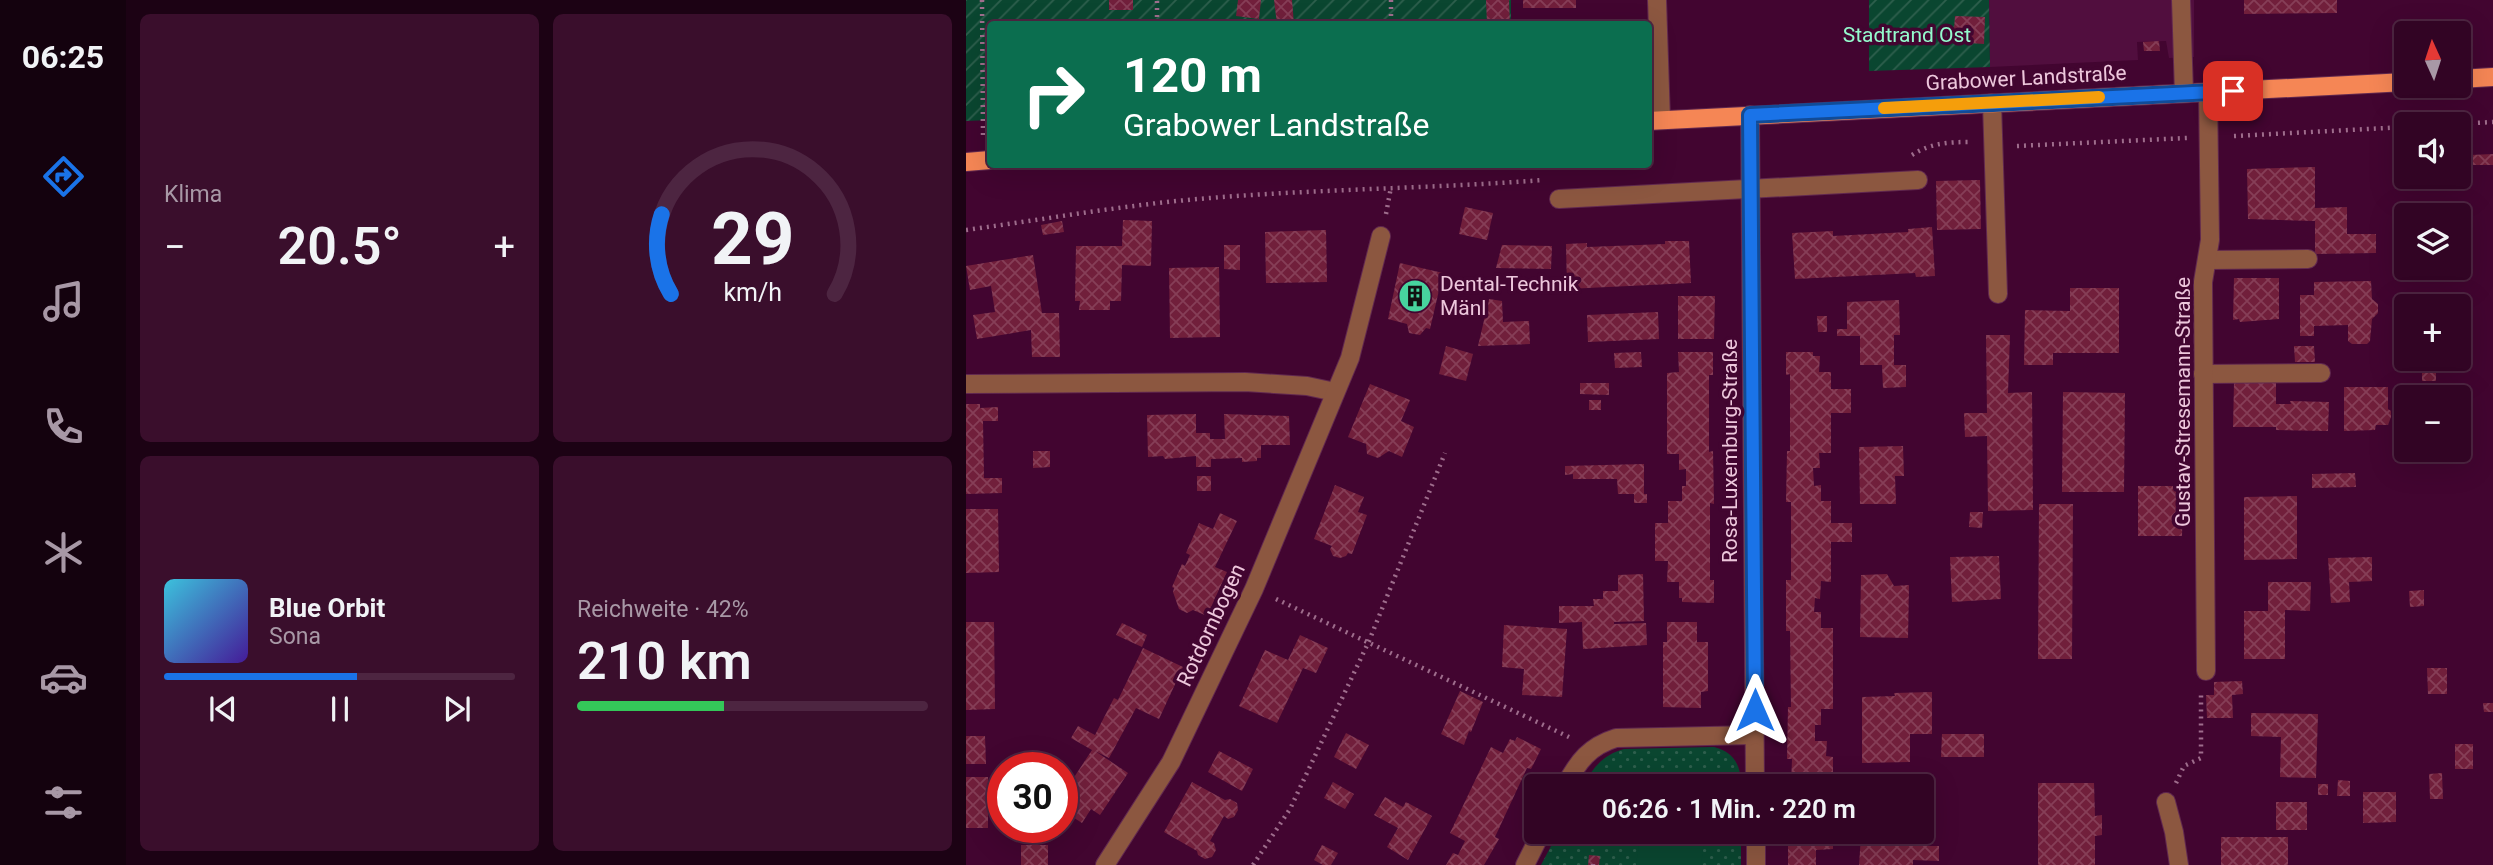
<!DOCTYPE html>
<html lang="de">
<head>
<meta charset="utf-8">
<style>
  body { margin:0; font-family:Roboto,sans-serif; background:#3a0e2c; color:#f1f3f6; height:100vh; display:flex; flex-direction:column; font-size:26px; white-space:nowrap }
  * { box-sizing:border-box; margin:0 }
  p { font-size:23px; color:#a898a6 }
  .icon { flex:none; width:38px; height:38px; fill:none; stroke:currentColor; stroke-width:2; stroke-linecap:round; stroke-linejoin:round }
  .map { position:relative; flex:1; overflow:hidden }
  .side { display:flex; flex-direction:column; gap:14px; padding:14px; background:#1c0214; width:840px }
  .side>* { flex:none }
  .banner { position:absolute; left:21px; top:21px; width:665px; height:147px; border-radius:7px; box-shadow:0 7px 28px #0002,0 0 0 2px #4d2541; background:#0b6e4f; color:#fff; overflow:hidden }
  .needle { width:46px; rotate:357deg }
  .buttons { position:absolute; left:1428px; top:21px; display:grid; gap:14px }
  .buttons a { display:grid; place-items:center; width:77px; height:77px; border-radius:7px; background:#320424; box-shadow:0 7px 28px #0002,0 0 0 2px #4d2541; font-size:35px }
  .speed { position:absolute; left:21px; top:752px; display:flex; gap:14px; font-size:35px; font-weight:700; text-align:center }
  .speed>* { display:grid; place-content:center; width:91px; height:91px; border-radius:50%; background:#320424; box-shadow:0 7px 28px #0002,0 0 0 2px #4d2541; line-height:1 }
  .speed .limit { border:10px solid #d22; background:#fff; color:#111 }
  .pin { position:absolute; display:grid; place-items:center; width:60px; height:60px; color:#fff; margin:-30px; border-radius:14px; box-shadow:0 4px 10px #0006 }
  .me { position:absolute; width:77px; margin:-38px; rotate:0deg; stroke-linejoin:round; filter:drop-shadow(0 0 5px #0008) }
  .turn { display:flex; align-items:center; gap:24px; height:147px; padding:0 21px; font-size:32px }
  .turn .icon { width:91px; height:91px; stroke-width:2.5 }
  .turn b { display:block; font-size:49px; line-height:60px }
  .big { font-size:52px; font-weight:600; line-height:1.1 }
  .side .tile { flex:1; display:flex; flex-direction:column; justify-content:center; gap:10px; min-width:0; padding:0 24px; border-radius:10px; background:#3a0e2c }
  .side .dial { align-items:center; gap:0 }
  .dial svg { height:182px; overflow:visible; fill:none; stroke:#4d2541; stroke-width:7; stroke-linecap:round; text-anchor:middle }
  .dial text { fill:#f1f3f6; stroke:none }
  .song { display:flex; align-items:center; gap:21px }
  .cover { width:84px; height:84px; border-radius:10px; background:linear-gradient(135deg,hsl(190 70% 55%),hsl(260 70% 35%)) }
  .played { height:7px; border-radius:4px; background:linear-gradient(90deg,#1a73e8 55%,#4d2541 55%) }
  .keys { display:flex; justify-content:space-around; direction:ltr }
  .heat { display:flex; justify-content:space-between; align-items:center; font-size:38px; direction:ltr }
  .charge { height:10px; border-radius:5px; background:linear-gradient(90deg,#34c759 42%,#4d2541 0) }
  .side .tiles { flex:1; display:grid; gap:14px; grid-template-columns:repeat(2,1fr) }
  .trip { position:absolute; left:558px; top:774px; width:410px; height:70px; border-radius:7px; background:#320424; box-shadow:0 7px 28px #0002,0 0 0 2px #4d2541; font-weight:600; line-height:70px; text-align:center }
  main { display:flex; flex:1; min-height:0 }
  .menu { display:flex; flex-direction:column; width:126px; justify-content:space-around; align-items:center; background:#14020e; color:#a898a6 }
  .menu .icon { width:49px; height:49px }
  .menu .active { color:#1a73e8 }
  .menu b { font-size:32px; color:#f1f3f6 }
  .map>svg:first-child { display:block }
  .built { fill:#510e3e }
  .park { fill:url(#park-dots) }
  .garden { fill:url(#garden-furrows) }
  .pitch { fill:#0a4630 }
  .building { fill:url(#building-cross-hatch) }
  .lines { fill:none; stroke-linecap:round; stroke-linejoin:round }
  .minor-casing { stroke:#61284f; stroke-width:20 }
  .major-casing { stroke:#61284f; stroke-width:20 }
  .path { stroke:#9e6d8c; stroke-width:4.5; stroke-dasharray:2 5; stroke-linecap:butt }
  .minor { stroke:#8c5740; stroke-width:18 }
  .major { stroke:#f58655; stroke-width:18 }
  .route-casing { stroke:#114b97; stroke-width:18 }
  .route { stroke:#1a73e8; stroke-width:12 }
  .slow { stroke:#f59e0b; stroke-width:12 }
  .labels { text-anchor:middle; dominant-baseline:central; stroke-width:7; stroke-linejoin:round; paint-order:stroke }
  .park-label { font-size:21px; fill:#94fbcd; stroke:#420530 }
  .street-label { font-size:21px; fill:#edc7dc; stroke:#420530 }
  .poi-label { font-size:21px; fill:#edc7dc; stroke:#420530; text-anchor:start }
</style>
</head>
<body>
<main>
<nav class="menu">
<b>06:25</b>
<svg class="icon active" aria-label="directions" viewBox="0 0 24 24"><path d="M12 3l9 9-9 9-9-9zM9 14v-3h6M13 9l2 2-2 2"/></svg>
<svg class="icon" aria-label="music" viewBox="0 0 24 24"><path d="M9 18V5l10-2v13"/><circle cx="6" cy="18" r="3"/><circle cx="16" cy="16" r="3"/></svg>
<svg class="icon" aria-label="phone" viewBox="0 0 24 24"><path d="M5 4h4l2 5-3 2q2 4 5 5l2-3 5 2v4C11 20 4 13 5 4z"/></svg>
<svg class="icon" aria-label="climate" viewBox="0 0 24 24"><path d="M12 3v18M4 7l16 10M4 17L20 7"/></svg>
<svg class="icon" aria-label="car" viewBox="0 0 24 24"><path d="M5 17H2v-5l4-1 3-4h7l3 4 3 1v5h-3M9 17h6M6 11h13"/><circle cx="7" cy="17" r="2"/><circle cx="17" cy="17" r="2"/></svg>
<svg class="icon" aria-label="filters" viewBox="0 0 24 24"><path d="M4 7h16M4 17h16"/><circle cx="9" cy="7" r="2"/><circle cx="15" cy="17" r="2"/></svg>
</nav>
<section class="side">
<div class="tiles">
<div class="tile"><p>Klima</p>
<div class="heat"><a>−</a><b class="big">20.5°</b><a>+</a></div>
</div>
<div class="tile dial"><svg viewBox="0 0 100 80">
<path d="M14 69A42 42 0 1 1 86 69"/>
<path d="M14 69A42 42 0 0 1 10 34" stroke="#1a73e8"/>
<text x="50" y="56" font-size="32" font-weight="700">29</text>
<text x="50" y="72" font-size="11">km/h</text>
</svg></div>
<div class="tile">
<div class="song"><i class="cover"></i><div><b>Blue Orbit</b><p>Sona</p></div></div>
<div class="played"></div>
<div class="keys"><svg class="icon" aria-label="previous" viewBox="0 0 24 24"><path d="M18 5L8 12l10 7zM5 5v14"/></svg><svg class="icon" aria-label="pause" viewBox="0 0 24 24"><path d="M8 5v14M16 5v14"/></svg><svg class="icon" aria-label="next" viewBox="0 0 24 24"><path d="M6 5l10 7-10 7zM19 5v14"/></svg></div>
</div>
<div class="tile"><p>Reichweite · 42%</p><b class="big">210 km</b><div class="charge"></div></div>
</div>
</section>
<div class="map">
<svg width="1527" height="865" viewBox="0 0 1527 865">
  <defs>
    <pattern id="park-dots" width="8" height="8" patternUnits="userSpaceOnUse" patternTransform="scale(1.75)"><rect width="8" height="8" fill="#0a4630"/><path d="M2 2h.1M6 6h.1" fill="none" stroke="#2e5f4d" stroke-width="1.8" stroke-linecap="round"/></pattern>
    <pattern id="garden-furrows" width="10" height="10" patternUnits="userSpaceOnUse" patternTransform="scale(1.75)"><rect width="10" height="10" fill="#0a4630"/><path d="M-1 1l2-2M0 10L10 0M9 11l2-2" fill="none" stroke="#2e5f4d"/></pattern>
    <pattern id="building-cross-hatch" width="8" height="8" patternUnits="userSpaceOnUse" patternTransform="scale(1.75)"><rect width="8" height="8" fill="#711f3b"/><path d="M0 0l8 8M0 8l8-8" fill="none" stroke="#863e57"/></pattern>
  </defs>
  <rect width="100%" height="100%" fill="#420530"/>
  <!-- built -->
  <path class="built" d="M1023,0H1228V57L1203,58L1200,41L1171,42L1172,60L1024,67Z"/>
  <!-- park -->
  <g class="park">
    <path d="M748,747C768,752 775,765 775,786H617C627,767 637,755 658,749Z"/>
    <path d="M593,831H775V865H575Z"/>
  </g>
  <!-- garden -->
  <g class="garden">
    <path d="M0,0H545V24H24V120L0,121Z"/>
    <path d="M903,0H1023L1024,67L903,71Z"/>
  </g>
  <!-- pitch -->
  <path class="pitch" d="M675,831H717L739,834L735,865H670Z"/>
  <!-- building -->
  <g class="building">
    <rect x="143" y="0" width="24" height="10"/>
    <path d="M272,0H295L293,19L270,16Z"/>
    <path d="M308,0H326L328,24H311Z"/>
    <path d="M520,0H543L544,24H521Z"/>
    <rect x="557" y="0" width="53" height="8"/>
    <path d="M1278,0H1371V13L1278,14Z"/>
    <path d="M989,16L1019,17L1018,44L987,42Z"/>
    <path d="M1193,41L1194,51H1178L1177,42Z"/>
    <path d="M1527,154V165H1504V155Z"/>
    <path d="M1349,167V208L1381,207V234H1410V253L1349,254V221L1282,219L1281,169Z"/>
    <path d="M1014,180L1015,229L971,230L970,181Z"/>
    <path d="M499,207L527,213L521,240L493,234Z"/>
    <path d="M157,220L186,221L185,266L156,265L155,301H144V310H113L114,301H109L110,246H156Z"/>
    <path d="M96,221L98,232L77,235L75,225Z"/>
    <path d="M966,227L969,276L950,277L949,273L829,279L826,233L867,231V236L942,232V229Z"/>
    <path d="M360,230L361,282L300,283L299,232Z"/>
    <path d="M699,241H723L725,283L601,289L600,244L621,243V247L699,244Z"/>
    <path d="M258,245H274V270L258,269Z"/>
    <path d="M536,245L586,246L585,269L530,268Z"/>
    <path d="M67,255L76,313H93L94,357H66L65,330L11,339L7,315L29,312L25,286L4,290L0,266Z"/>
    <path d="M434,263L477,273L464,329L460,328L454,335L443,333L441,324L422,319Z"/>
    <path d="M253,267L254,337L204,338L203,268Z"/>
    <path d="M1451,268H1466V275L1451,276Z"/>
    <path d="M1268,278H1313V319L1274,322L1273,319L1267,320Z"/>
    <path d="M1405,281L1406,299L1412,304V313L1406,319L1404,341L1401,344H1386L1382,341V325L1348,326V336H1334V295H1348V282Z"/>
    <path d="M1104,288H1153V353H1087V365H1058L1059,310L1104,311Z"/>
    <path d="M712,296H749L748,339H712Z"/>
    <path d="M523,299L536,301L537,322L563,321L564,344L512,346Z"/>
    <path d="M933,300L934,335H928V365H940V387L917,388L916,365H894V336H871V329H881V302Z"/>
    <path d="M692,312L693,339L622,342L621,315Z"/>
    <path d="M851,316H861V332H852Z"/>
    <path d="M1020,335H1044L1042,393L1066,392L1067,510L1022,511L1021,436L999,437L998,413H1021Z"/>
    <path d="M480,346L507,354L500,381L473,374Z"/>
    <path d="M1328,346H1348L1349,362H1329Z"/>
    <path d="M675,352L676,367L649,368L648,353Z"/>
    <path d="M712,352H747V375H743V452L747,451L748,504L744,503V580H748V603L716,602V598H713V582H701L702,561H689V523H702V501H716V486H720V469L713,470V454H701V373L713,372Z"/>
    <path d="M820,352H847V356H854L853,372H865V389H885V413H865V453H853L854,468H847L848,486L855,485V501H865V523H886V542H865V582L855,581L854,599L849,598L848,612H855V628H867V709H855V725H849V741H861L860,756L867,757V786H825L826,759H821L822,707H825L824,631H820V580H825V502H820L821,451H824V374L820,375Z"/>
    <rect x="1456" y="364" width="14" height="17"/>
    <path d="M614,383H643V395L614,394Z"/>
    <path d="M1268,383H1310V404H1325L1324,401L1363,402L1362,431L1310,430V427H1267Z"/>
    <path d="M404,384L444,400L435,421L448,427L436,457L423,451L412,458L401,454L400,444L382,437Z"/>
    <path d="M1378,387H1422V409L1425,411V417L1422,425H1410L1409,430L1378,431Z"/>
    <path d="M1097,392L1159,393L1158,492H1096Z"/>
    <rect x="623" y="400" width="12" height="10"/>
    <path d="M0,404H14V408L32,407V421H17L18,478H36V493L0,494Z"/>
    <path d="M230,414V433H244V439H259L258,414L323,416L324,445H295V458H291V461L276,462V458L245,459V467H230V456L199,459L197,456L182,457L181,415Z"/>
    <path d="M937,446L938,476H929L930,504H894L893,447Z"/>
    <path d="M67,451H84V467L67,468Z"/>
    <path d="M678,464V494H681V503H668V494H652L651,479H607V474L599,475V466Z"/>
    <path d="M1389,473L1390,487L1346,488V474Z"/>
    <rect x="231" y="476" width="14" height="15"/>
    <path d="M369,485L398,497L392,512L401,515L386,554L382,553L380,556L374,558L367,556L364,549L366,546L348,539Z"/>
    <path d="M1172,486H1217L1216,536H1172Z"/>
    <path d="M1331,496V559L1278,560V497Z"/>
    <path d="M1073,504H1107L1106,659H1072Z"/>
    <path d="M0,509H32L33,572L0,573Z"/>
    <path d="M1004,512H1017L1016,528L1003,527Z"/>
    <path d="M254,513L271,521L249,567L261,572L241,616L227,610L221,613L213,609L207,592L208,588L206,587L216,564L219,566L224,555L220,553L233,523L247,529Z"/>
    <path d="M1033,556L1035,599L986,602L984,557Z"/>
    <path d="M1406,557V581L1383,582L1384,602L1365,603L1362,558Z"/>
    <path d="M677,574L678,621L648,622V624L680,623L681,645L617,649L616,622L593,623V606H628L627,599H637V591H652V575Z"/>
    <path d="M921,574L928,586L943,585L942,638L894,637L895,575Z"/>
    <path d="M1302,582H1345L1344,611L1319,610V659H1278V611H1302Z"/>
    <path d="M1458,590V606L1444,607L1443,591Z"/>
    <path d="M0,622H28L29,709L0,710Z"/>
    <path d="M701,622H731V642H742V691L735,692V708L697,707V642H701Z"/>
    <path d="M156,623L181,635L176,647L150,635Z"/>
    <path d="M538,625L601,629L596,697L556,695L558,669L536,667Z"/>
    <path d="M334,635L362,648L350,673L337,668L311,723L273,706L299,650L322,660Z"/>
    <path d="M177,648L217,667L193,719L170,708L143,758L129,751L162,773L134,815L125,809L116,823L99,812L108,798L102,794L101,788L126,750L105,738L112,726L129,735L148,698L152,700Z"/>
    <path d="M1461,668H1481V694H1462Z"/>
    <path d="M1276,681L1277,694L1266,695L1267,718H1241L1240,695H1248V682Z"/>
    <path d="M494,691L517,702L505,732L503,731L498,745L475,734Z"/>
    <path d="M966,692V734H944V762L896,763V697L929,696L928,693Z"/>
    <path d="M1517,703H1527V712H1518Z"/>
    <path d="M1285,713L1352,714L1350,778L1314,777L1315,737L1285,736Z"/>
    <path d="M380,733L403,745L390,769L368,757Z"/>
    <path d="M976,734H1018V757H975Z"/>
    <path d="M0,736H19L20,764H0Z"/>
    <path d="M551,737L575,749L565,769L561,768L529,837L533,839L518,865H480L487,853L492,855L499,841L484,833L525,747L537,753L544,739L549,741Z"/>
    <rect x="1489" y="744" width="18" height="25"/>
    <path d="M253,751L287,769L276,791L242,772Z"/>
    <path d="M1476,773L1477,799H1464L1463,774Z"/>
    <rect x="0" y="777" width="22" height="51"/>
    <path d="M1372,780L1384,781V796H1371Z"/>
    <path d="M226,782L259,800L264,799L271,803L272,810L268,817L262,819L258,816L244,841L248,843L250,850L246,857L239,859L232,855L231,851L198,832Z"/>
    <path d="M367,782L388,794L379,809L358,798Z"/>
    <path d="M1072,783H1128L1129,816L1136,815V835L1129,836V865H1072Z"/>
    <rect x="1352" y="784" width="10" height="11"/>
    <path d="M1397,792H1430V822L1397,823Z"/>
    <path d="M419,797L437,807L440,802L466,816L442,860L421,847L432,828L408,815Z"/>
    <rect x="1310" y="802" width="31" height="28"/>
    <path d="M826,831H867V849L850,850V865H822V836H826Z"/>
    <path d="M895,836L947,837L946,846H973V861L947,860V865H893Z"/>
    <rect x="1255" y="837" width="67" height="28"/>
    <rect x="55" y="845" width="27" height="20"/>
    <path d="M356,845L372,853L365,865H357L348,860Z"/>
    <path d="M623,855L634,856L633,865H622Z"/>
  </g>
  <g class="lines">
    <defs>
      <g id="minor">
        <path d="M691,0L695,120"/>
        <path d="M1215,0L1218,93"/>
        <path d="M1026,103L1032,294"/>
        <path d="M784,115L789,786"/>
        <path d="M593,199L952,180"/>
        <path d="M1241,260L1342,259"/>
        <path d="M1237,374L1355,373"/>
        <path d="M0,384L279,382L341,386L369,392"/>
        <path d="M1240,671L1237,282L1244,240L1242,92"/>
        <path d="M599,786C612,761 624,746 650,738L788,735"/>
        <path d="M1200,802L1208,832L1213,865"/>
        <path d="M790,831V865"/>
        <path d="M139,865L205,762L288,589L384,358L415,236"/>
        <path d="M559,865L576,831"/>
      </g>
      <g id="major">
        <path d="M1493,79L1527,77"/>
        <path d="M682,121L1440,82"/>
        <path d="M0,162L24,160"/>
      </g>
    </defs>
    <!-- minor casing -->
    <use href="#minor" class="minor-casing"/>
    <!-- major casing -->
    <use href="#major" class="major-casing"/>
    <!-- path -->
    <g class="path">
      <path d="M16,0L17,136"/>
      <path d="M425,0V24"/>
      <path d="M191,24V0"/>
      <path d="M1491,124L1527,122"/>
      <path d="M1268,136L1440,127"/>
      <path d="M1051,146L1221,138"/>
      <path d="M946,155C965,143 982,142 1004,142"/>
      <path d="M420,214L425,187"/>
      <path d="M0,230C74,220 147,207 221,200C340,189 459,189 577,180"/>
      <path d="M310,599L603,737"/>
      <path d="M1210,783L1218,766L1235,758V692"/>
      <path d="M287,865L324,809L403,641L479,453"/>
      <path d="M627,865V864"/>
    </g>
    <!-- minor -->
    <use href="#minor" class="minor"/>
    <!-- major -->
    <use href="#major" class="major"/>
  </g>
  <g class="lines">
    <defs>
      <path id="route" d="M789,710L784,115L1267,91"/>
    </defs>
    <!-- route casing -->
    <use href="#route" class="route-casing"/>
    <!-- route -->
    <use href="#route" class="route"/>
    <!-- slow -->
    <path class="slow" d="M918,108L1133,97"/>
  </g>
  <!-- icons -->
  <defs>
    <symbol id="building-disc" viewBox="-11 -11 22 22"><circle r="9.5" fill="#47d49e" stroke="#420530"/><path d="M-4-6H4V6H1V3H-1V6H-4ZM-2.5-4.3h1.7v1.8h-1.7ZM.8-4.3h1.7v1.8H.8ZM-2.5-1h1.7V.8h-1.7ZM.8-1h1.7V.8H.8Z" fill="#111"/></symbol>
  </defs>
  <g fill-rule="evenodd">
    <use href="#building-disc" x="430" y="277" width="38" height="38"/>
  </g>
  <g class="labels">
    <!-- park labels -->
    <g class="park-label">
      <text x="941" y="35">Stadtrand Ost</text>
    </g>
    <!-- street labels -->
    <g class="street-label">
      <text transform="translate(1060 78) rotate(-3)">Grabower Landstraße</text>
      <text transform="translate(1217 402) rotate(-90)">Gustav-Stresemann-Straße</text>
      <text transform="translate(764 451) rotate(-90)">Rosa-Luxemburg-Straße</text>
      <text transform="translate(245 625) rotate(-65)">Rotdornbogen</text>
    </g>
    <!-- poi labels -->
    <g class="poi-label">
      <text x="474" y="284">Dental-Technik<tspan x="474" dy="24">Mänl</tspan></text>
    </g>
  </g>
</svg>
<div class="buttons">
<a><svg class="needle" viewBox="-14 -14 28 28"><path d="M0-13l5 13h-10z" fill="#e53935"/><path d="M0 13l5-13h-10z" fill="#a898a6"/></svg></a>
<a><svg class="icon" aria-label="sound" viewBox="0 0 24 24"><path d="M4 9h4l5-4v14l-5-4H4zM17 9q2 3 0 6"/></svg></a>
<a><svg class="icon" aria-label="layers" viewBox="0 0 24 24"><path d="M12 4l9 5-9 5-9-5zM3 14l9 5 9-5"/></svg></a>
<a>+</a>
<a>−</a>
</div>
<div class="speed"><div class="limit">30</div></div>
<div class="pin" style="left:1267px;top:91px;background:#d93025"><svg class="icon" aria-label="arrive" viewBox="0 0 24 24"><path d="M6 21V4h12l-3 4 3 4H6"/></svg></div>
<svg class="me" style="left:789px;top:710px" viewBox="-20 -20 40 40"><path d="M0-17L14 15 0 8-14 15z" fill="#1a73e8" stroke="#fff" stroke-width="4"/></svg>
<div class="trip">06:26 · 1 Min. · 220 m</div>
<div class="banner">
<div class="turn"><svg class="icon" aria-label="right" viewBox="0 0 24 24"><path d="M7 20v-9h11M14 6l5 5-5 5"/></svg><div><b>120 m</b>Grabower Landstraße</div></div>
</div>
</div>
</main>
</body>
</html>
